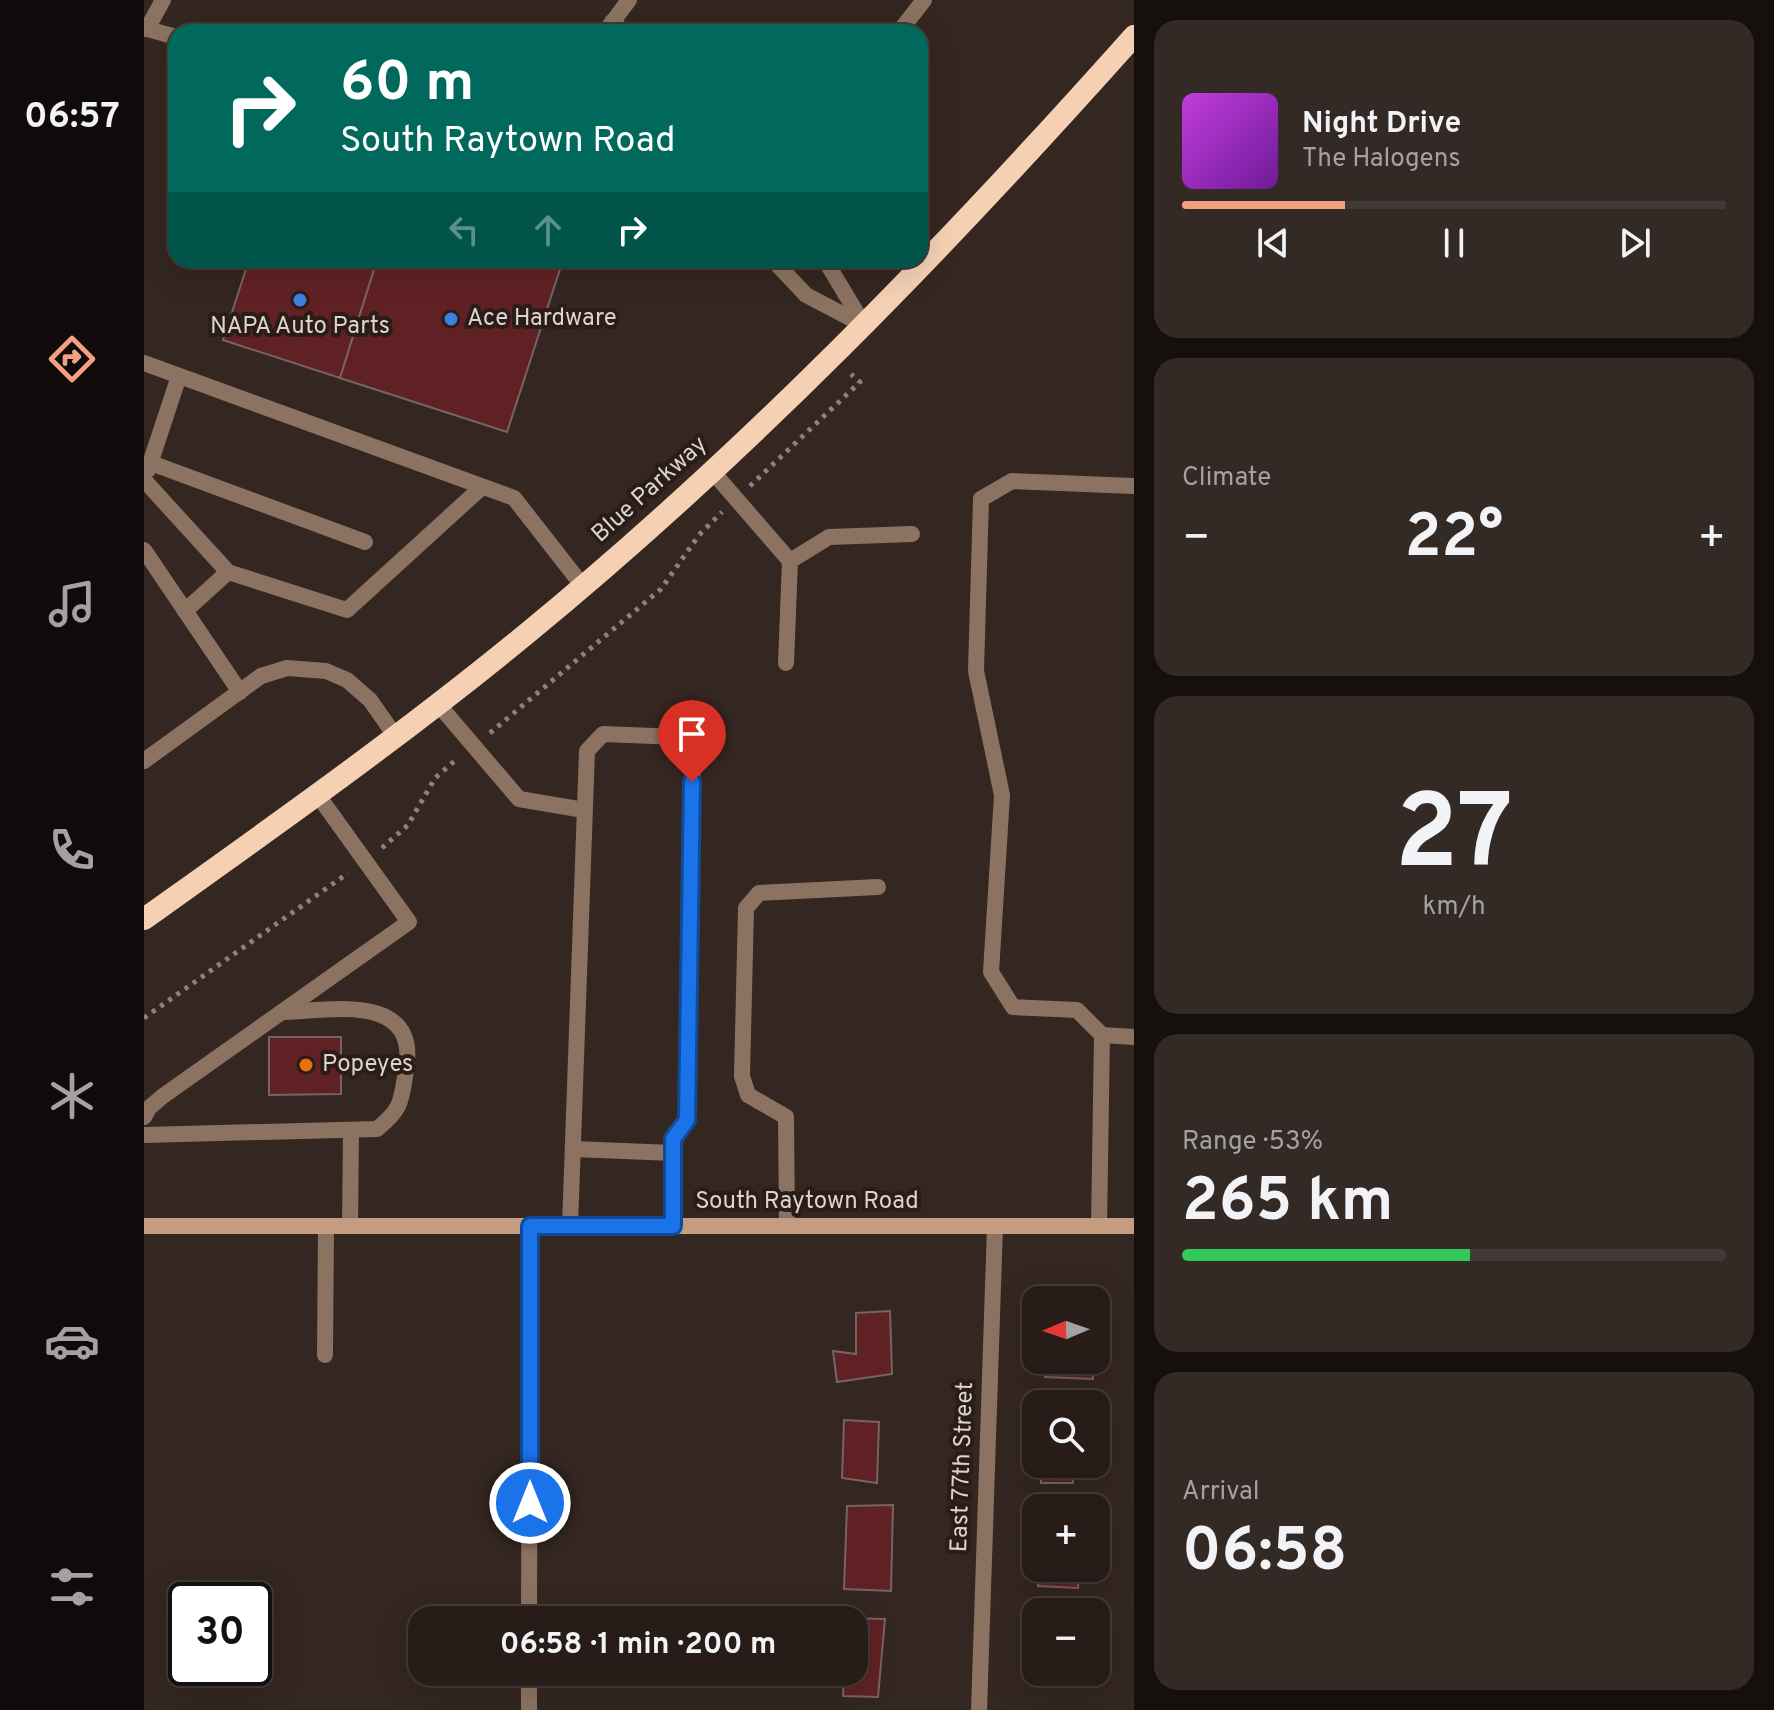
<!DOCTYPE html>
<html lang="en">
<head>
<meta charset="utf-8">
<style>
  body { margin:0; font-family:Overpass,sans-serif; background:#332925; color:#f1f3f6; height:100vh; display:flex; flex-direction:column; font-size:30px; white-space:nowrap }
  * { box-sizing:border-box; margin:0 }
  p { font-size:26px; color:#a4a1a2 }
  .icon { flex:none; width:44px; height:44px; fill:none; stroke:currentColor; stroke-width:2; stroke-linecap:round; stroke-linejoin:round }
  .map { position:relative; flex:1; overflow:hidden }
  .drawer { display:flex; flex-direction:column; gap:20px; padding:20px; background:#150f0d; width:640px }
  .drawer>* { flex:none }
  .guide { position:absolute; left:24px; top:24px; width:760px; height:244px; border-radius:24px; box-shadow:0 8px 32px #0002,0 0 0 2px #433a37; background:#00695c; color:#fff; overflow:hidden }
  .needle { width:52px; rotate:268deg }
  .buttons { position:absolute; left:878px; top:1286px; display:grid; gap:16px }
  .buttons a { display:grid; place-items:center; width:88px; height:88px; border-radius:16px; background:#271c18; box-shadow:0 8px 32px #0002,0 0 0 2px #433a37; font-size:40px }
  .speed { position:absolute; left:24px; top:1582px; display:flex; gap:16px; font-size:40px; font-weight:700; text-align:center }
  .speed>* { display:grid; place-content:center; width:104px; height:104px; border-radius:50%; background:#271c18; box-shadow:0 8px 32px #0002,0 0 0 2px #433a37; line-height:1 }
  .speed .limit { border:4px solid #111; border-radius:12px; background:#fff; color:#111 }
  .pin { position:absolute; display:grid; place-items:center; width:68px; height:68px; color:#fff; margin:-82px -34px; border-radius:50% 50% 50% 0; rotate:-45deg; box-shadow:0 0 8px #0007 }
  .pin .icon { rotate:45deg }
  .me { position:absolute; width:88px; margin:-44px; rotate:0deg; stroke-linejoin:round; filter:drop-shadow(0 0 6px #0008) }
  .turn { display:flex; align-items:center; gap:28px; height:168px; padding:0 40px; font-size:36px }
  .turn .icon { width:104px; height:104px; stroke-width:2.5 }
  .turn b { display:block; font-size:56px; line-height:68px }
  .lanes { display:flex; align-items:center; height:76px; padding:0 40px; background:#0003; justify-content:center; gap:40px; direction:ltr }
  .lanes .off { opacity:.35 }
  .big { font-size:60px; font-weight:700; line-height:1.1 }
  .drawer .card { flex:1; display:flex; flex-direction:column; justify-content:center; gap:12px; min-width:0; padding:0 28px; border-radius:24px; background:#332925 }
  .drawer .dial { align-items:center; gap:0 }
  .dial b { font-size:104px; line-height:1 }
  .song { display:flex; align-items:center; gap:24px }
  .cover { width:96px; height:96px; border-radius:12px; background:linear-gradient(135deg,hsl(290 70% 55%),hsl(280 70% 35%)) }
  .played { height:8px; border-radius:4px; background:linear-gradient(90deg,#f2a080 30%,#433a37 30%) }
  .keys { display:flex; justify-content:space-around; direction:ltr }
  .heat { display:flex; justify-content:space-between; align-items:center; font-size:44px; direction:ltr }
  .charge { height:12px; border-radius:6px; background:linear-gradient(90deg,#34c759 53%,#433a37 0) }
  .trip { position:absolute; left:264px; top:1606px; width:460px; height:80px; border-radius:24px; background:#271c18; box-shadow:0 8px 32px #0002,0 0 0 2px #433a37; font-weight:700; line-height:80px; text-align:center }
  main { display:flex; flex:1; min-height:0 }
  .dock { display:flex; flex-direction:column; width:144px; justify-content:space-around; align-items:center; background:#100b0a; color:#a4a1a2 }
  .dock .icon { width:56px; height:56px }
  .dock .selected { color:#f2a080 }
  .dock b { font-size:36px; color:#f1f3f6 }
  .map>svg:first-child { display:block }
  .building { fill:#602124; stroke:#766463; stroke-width:2 }
  .lines { fill:none; stroke-linecap:round; stroke-linejoin:round }
  .path { stroke:#8c817c; stroke-width:5; stroke-dasharray:4 6; stroke-linecap:butt }
  .service { stroke:#8c7361; stroke-width:16 }
  .minor { stroke:#8c7361; stroke-width:16 }
  .secondary { stroke:#c49c7f; stroke-width:16 }
  .trunk { stroke:#f5d0b3; stroke-width:22 }
  .route-casing { stroke:#114b97; stroke-width:20 }
  .route { stroke:#1a73e8; stroke-width:14 }
  .shop-dot { fill:#3f7fe0; stroke:#2a1c16; stroke-width:3 }
  .food-dot { fill:#e8710a; stroke:#2a1c16; stroke-width:3 }
  .labels { text-anchor:middle; dominant-baseline:central; stroke-width:8; stroke-linejoin:round; paint-order:stroke }
  .poi-label { font-size:24px; fill:#dcd2ce; stroke:#2a1c16; text-anchor:start }
  .street-label { font-size:24px; fill:#dcd2ce; stroke:#2a1c16 }
</style>
</head>
<body>
<main>
<nav class="dock">
<b>06:57</b>
<svg class="icon selected" aria-label="directions" viewBox="0 0 24 24"><path d="M12 3l9 9-9 9-9-9zM9 14v-3h6M13 9l2 2-2 2"/></svg>
<svg class="icon" aria-label="music" viewBox="0 0 24 24"><path d="M9 18V5l10-2v13"/><circle cx="6" cy="18" r="3"/><circle cx="16" cy="16" r="3"/></svg>
<svg class="icon" aria-label="phone" viewBox="0 0 24 24"><path d="M5 4h4l2 5-3 2q2 4 5 5l2-3 5 2v4C11 20 4 13 5 4z"/></svg>
<svg class="icon" aria-label="climate" viewBox="0 0 24 24"><path d="M12 3v18M4 7l16 10M4 17L20 7"/></svg>
<svg class="icon" aria-label="car" viewBox="0 0 24 24"><path d="M5 17H2v-5l4-1 3-4h7l3 4 3 1v5h-3M9 17h6M6 11h13"/><circle cx="7" cy="17" r="2"/><circle cx="17" cy="17" r="2"/></svg>
<svg class="icon" aria-label="filters" viewBox="0 0 24 24"><path d="M4 7h16M4 17h16"/><circle cx="9" cy="7" r="2"/><circle cx="15" cy="17" r="2"/></svg>
</nav>
<div class="map">
<svg width="990" height="1710" viewBox="0 0 990 1710">
  <rect width="100%" height="100%" fill="#342620"/>
  <!-- building -->
  <g class="building">
    <path d="M105,260H233L196,378L79,340Z"/>
    <path d="M233,260H419L363,432L196,378Z"/>
    <path d="M125,1037H197V1094L125,1095Z"/>
    <path d="M746,1311L748,1374L693,1382L689,1351L712,1354V1313Z"/>
    <path d="M902,1360H949V1379L901,1377Z"/>
    <path d="M700,1420L735,1422L733,1483L698,1478Z"/>
    <path d="M897,1464H930L929,1483H897Z"/>
    <path d="M749,1505L747,1591L700,1589L703,1506Z"/>
    <path d="M895,1568H935L934,1588L894,1586Z"/>
    <path d="M702,1618L741,1619L734,1697L699,1696L700,1672H710V1620Z"/>
  </g>
  <g class="lines">
    <!-- path -->
    <g class="path">
      <path d="M606,486L716,382L707,374"/>
      <path d="M346,733L517,589L555,535L578,512"/>
      <path d="M238,848L264,825L291,778L313,759"/>
      <path d="M0,1018L204,873"/>
    </g>
    <!-- service -->
    <g class="service">
      <path d="M468,22L481,32"/>
      <path d="M0,28L32,37"/>
      <path d="M3,29L19,0"/>
      <path d="M461,32L485,0"/>
      <path d="M755,32L780,0"/>
      <path d="M629,260L662,295L721,326"/>
      <path d="M681,260L720,325"/>
      <path d="M0,363L370,498L438,585"/>
      <path d="M7,463L221,542"/>
      <path d="M4,470L35,376"/>
      <path d="M568,471L646,561"/>
      <path d="M0,480L84,572L203,610L338,487"/>
      <path d="M0,550L96,692"/>
      <path d="M41,611L84,572"/>
      <path d="M642,663L646,561L685,537L768,534"/>
      <path d="M294,704L375,799L440,810"/>
      <path d="M0,761L117,676L143,668L182,671L203,680L226,700L252,737"/>
      <path d="M958,1035L990,1037"/>
      <path d="M0,1117L5,1108L19,1096L265,922L173,794"/>
      <path d="M0,1135L233,1129C258,1109 257,1102 262,1070C275,993 190,1010 141,1012"/>
      <path d="M429,1149L529,1153"/>
      <path d="M206,1226L207,1130"/>
      <path d="M426,1226L443,751L459,734L536,737L549,751L543,1120L529,1139V1226"/>
      <path d="M643,1226L642,1117L604,1095L598,1076L602,908L615,893L734,887"/>
      <path d="M955,1226L958,1035L933,1010L869,1007L847,972L858,795L832,671L837,499L868,481L990,486"/>
      <path d="M181,1355L182,1226"/>
    </g>
    <!-- minor -->
    <g class="minor">
      <path d="M385,1620L386,1226"/>
      <path d="M385,1710V1672"/>
      <path d="M835,1710L851,1226"/>
    </g>
    <!-- secondary -->
    <path class="secondary" d="M0,1226H990"/>
    <!-- trunk -->
    <path class="trunk" d="M0,919C129,827 258,736 381,635C602,454 800,249 990,36"/>
  </g>
  <g class="lines">
    <defs>
      <path id="route" d="M386,1503V1226H529V1139L543,1120L548,782"/>
    </defs>
    <!-- route casing -->
    <use href="#route" class="route-casing"/>
    <!-- route -->
    <use href="#route" class="route"/>
  </g>
  <!-- markers -->
  <g class="shop-dot">
    <circle cx="156" cy="300" r="8"/>
    <circle cx="307" cy="319" r="8"/>
  </g>
  <circle class="food-dot" cx="162" cy="1065" r="8"/>
  <g class="labels">
    <!-- poi labels -->
    <g class="poi-label">
      <text x="323" y="319">Ace Hardware</text>
      <text x="156" y="327" text-anchor="middle">NAPA Auto Parts</text>
      <text x="178" y="1065">Popeyes</text>
    </g>
    <!-- street labels -->
    <g class="street-label">
      <text transform="translate(506 490) rotate(-42)">Blue Parkway</text>
      <text x="663" y="1202">South Raytown Road</text>
      <text transform="translate(819 1467) rotate(-88)">East 77th Street</text>
    </g>
  </g>
</svg>
<div class="buttons">
<a><svg class="needle" viewBox="-14 -14 28 28"><path d="M0-13l5 13h-10z" fill="#e53935"/><path d="M0 13l5-13h-10z" fill="#a4a1a2"/></svg></a>
<a><svg class="icon" aria-label="search" viewBox="0 0 24 24"><circle cx="10" cy="10" r="6"/><path d="M15 15l6 6"/></svg></a>
<a>+</a>
<a>−</a>
</div>
<div class="speed"><div class="limit">30</div></div>
<div class="pin" style="left:548px;top:782px;background:#d93025"><svg class="icon" aria-label="arrive" viewBox="0 0 24 24"><path d="M6 21V4h12l-3 4 3 4H6"/></svg></div>
<svg class="me" style="left:386px;top:1503px" viewBox="-20 -20 40 40"><circle r="17" fill="#1a73e8" stroke="#fff" stroke-width="3"/><path d="M0-11L8 9 0 5-8 9z" fill="#fff"/></svg>
<div class="trip">06:58 · 1 min · 200 m</div>
<div class="guide">
<div class="turn"><svg class="icon" aria-label="right" viewBox="0 0 24 24"><path d="M7 20v-9h11M14 6l5 5-5 5"/></svg><div><b>60 m</b>South Raytown Road</div></div>
<div class="lanes"><svg class="icon off" aria-label="left" viewBox="0 0 24 24"><path d="M17 20v-9H6M10 6l-5 5 5 5"/></svg><svg class="icon off" aria-label="ahead" viewBox="0 0 24 24"><path d="M12 20V5M6 11l6-6 6 6"/></svg><svg class="icon" aria-label="right" viewBox="0 0 24 24"><path d="M7 20v-9h11M14 6l5 5-5 5"/></svg></div>
</div>
</div>
<section class="drawer">
<div class="card">
<div class="song"><i class="cover"></i><div><b>Night Drive</b><p>The Halogens</p></div></div>
<div class="played"></div>
<div class="keys"><svg class="icon" aria-label="previous" viewBox="0 0 24 24"><path d="M18 5L8 12l10 7zM5 5v14"/></svg><svg class="icon" aria-label="pause" viewBox="0 0 24 24"><path d="M8 5v14M16 5v14"/></svg><svg class="icon" aria-label="next" viewBox="0 0 24 24"><path d="M6 5l10 7-10 7zM19 5v14"/></svg></div>
</div>
<div class="card"><p>Climate</p>
<div class="heat"><a>−</a><b class="big">22°</b><a>+</a></div>
</div>
<div class="card dial"><b>27</b><p>km/h</p></div>
<div class="card"><p>Range · 53%</p><b class="big">265 km</b><div class="charge"></div></div>
<div class="card"><p>Arrival</p><b class="big">06:58</b></div>
</section>
</main>
</body>
</html>
